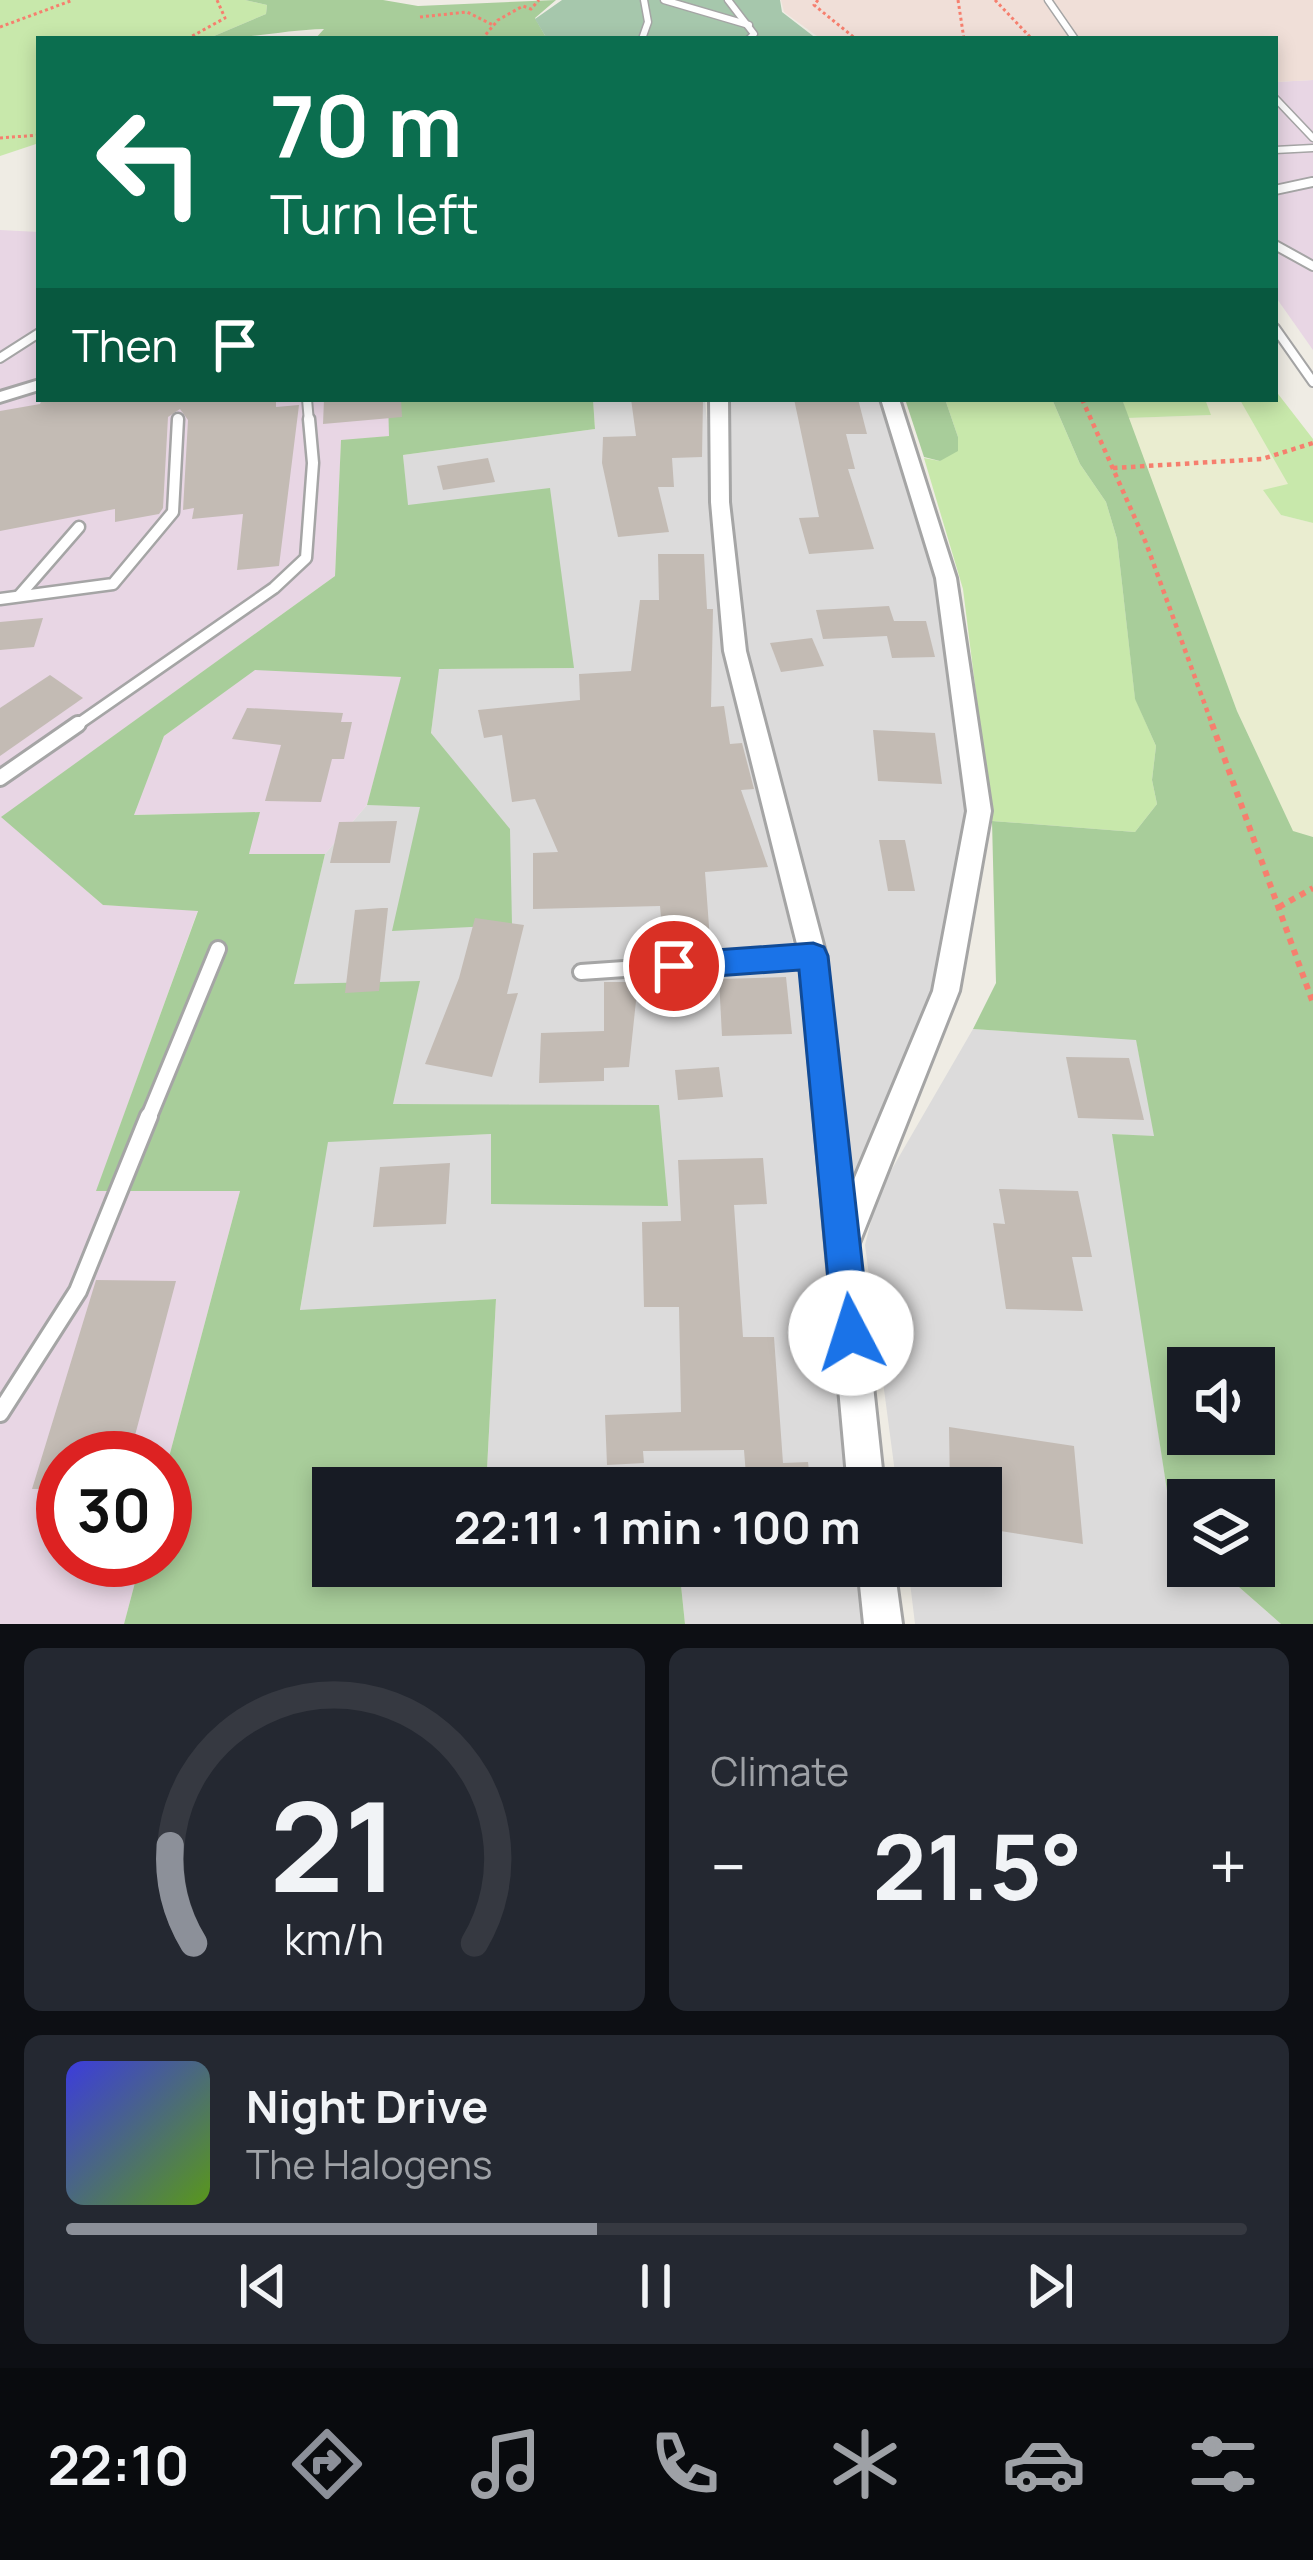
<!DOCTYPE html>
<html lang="en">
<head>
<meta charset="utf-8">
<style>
  body { margin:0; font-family:Manrope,sans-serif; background:#242831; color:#f1f3f6; height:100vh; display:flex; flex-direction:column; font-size:45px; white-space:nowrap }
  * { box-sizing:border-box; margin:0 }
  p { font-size:39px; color:#9ea1a6 }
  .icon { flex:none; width:66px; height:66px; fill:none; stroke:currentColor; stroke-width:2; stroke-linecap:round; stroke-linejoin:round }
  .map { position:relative; height:1624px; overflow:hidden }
  .panel { display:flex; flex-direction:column; gap:24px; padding:24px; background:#0d0f14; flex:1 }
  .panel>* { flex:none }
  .hud { position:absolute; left:36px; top:36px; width:1242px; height:366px; border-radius:0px; box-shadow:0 6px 18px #0003; background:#0b6e4f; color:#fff; overflow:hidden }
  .tools { position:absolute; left:1167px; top:1347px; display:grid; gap:24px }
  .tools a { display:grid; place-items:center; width:108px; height:108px; border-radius:0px; background:#171b24; box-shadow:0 6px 18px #0003; font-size:60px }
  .speed { position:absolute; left:36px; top:1431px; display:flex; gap:24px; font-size:60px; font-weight:700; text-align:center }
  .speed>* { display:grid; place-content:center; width:156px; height:156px; border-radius:50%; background:#171b24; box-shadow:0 6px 18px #0003; line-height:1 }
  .speed .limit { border:18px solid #d22; background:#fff; color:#111 }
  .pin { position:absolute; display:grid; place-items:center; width:102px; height:102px; color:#fff; margin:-51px; border:6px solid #fff; border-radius:50%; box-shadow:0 3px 12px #0007 }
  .me { position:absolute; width:132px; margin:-66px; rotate:355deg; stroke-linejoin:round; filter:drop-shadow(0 0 9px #0008) }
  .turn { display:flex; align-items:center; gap:42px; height:252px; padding:0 36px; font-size:54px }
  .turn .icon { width:156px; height:156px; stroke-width:2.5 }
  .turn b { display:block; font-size:84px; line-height:102px }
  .then { display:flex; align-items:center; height:114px; padding:0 36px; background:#0003; gap:24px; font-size:45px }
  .big { font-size:90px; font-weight:700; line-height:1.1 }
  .panel .widget { flex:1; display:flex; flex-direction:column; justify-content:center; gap:18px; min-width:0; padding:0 42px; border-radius:18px; background:#242831 }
  .panel .dial { align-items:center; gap:0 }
  .dial svg { height:312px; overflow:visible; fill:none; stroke:#363941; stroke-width:7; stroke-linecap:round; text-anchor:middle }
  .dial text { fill:#f1f3f6; stroke:none }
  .song { display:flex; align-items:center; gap:36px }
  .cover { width:144px; height:144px; border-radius:18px; background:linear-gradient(135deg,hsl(240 70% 55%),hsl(90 70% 35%)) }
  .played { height:12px; border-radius:6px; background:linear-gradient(90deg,#8c9099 45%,#363941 45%) }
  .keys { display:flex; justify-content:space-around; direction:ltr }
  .heat { display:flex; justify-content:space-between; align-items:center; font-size:66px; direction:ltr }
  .panel .tiles { flex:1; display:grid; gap:24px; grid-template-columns:1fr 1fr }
  .widget:last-child { grid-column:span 2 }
  .trip { position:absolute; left:312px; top:1467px; width:690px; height:120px; border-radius:0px; background:#171b24; box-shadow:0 6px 18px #0003; font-weight:700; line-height:120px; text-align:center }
  .dock { display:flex; height:192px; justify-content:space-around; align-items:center; background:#090b0e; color:#9ea1a6 }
  .dock .icon { width:84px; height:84px }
  .dock .selected { color:#8c9099 }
  .dock b { font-size:54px; color:#f1f3f6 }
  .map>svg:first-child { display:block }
  .residential { fill:#dcdbdb }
  .industrial { fill:#e8d6e4 }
  .military { fill:#f0dfd8 }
  .farmland { fill:#eaedd0 }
  .grass { fill:#c8e8ab }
  .forest { fill:#a8cd9a; fill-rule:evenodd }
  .cemetery { fill:#a6c7ac }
  .building { fill:#c3bbb4 }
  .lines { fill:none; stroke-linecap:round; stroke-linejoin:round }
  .service-far4-casing { stroke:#a5a5a5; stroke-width:9 }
  .service-far3-casing { stroke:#a5a5a5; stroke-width:12 }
  .service-far2-casing { stroke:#a5a5a5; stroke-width:15 }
  .service-far1-casing { stroke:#a5a5a5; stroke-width:20 }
  .service-casing { stroke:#a5a5a5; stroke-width:22 }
  .minor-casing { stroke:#a5a5a5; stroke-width:6 }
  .path-far2 { stroke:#f67f6e; stroke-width:3; stroke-dasharray:3 3; stroke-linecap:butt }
  .path-far1 { stroke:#f67f6e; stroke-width:4.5; stroke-dasharray:4.5 4.5; stroke-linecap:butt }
  .path { stroke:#f67f6e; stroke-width:6; stroke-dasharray:6 6; stroke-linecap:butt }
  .service-far4 { stroke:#fff; stroke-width:6 }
  .service-far3 { stroke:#fff; stroke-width:8 }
  .service-far2 { stroke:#fff; stroke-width:10 }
  .service-far1 { stroke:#fff; stroke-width:14 }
  .service { stroke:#fff; stroke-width:16 }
  .minor { fill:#fff; fill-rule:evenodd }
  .route { fill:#1a73e8; stroke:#114b97; stroke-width:3 }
</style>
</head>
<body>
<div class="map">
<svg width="1313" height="1624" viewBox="0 0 1313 1624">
  <rect width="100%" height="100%" fill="#efece4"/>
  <!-- residential -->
  <g class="residential">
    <path d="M593,399H705L727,648L763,779L800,982L858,1488H672L671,1476L486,1488L496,1299L300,1311L327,1141L491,1134L659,1106L392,1104L293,984L325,854L367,805L421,806L509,829L431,734L438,669L573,668L407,505L403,455L595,429Z"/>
    <path d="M719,399H890L946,578L979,811L946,991L844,1243L813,956L735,651Z"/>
    <path d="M973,1029L1136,1039L1155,1137L1113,1134L1168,1496L1188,1526V1566H1215L1281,1624H915L908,1566H981V1488H897L865,1245L878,1193Z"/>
    <path d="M679,1566H867L874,1624H685Z"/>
  </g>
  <!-- industrial -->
  <g class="industrial">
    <path d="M1313,80V350L1275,296V82Z"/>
    <path d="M0,230L39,232V399H388L390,436L341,441L335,576L2,817L103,905L198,910L97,1190L240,1191L165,1472V1458H63V1560H141L124,1624H0V403L5,400L0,397Z"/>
    <path d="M255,669L402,677L367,805L325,854H248L259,812L133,815L164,736Z"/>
  </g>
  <!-- military -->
  <path class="military" d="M781,0H1313V80L1275,82V39H821L784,12Z"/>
  <!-- farmland -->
  <path class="farmland" d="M1205,399L1240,400L1289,485L1264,490L1281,515L1313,523V837L1293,832L1237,711L1128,418L1210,415Z"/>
  <!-- grass -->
  <g class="grass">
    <path d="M0,0H245L267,5L266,14L207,39H39V143L0,156Z"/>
    <path d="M1275,390L1313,439V523L1281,515L1263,490L1288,484L1240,400L1223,399H1275Z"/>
    <path d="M945,399H1052L1080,464L1106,502L1117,539L1135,698L1156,746L1152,780L1157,804L1135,832L992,821L963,589L924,458L940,461L958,437Z"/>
    <path d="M1122,399H1205L1211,415L1128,418Z"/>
  </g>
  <!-- forest -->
  <g class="forest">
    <path d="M245,0H383L418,6L556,0L535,18L547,39H315L324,29C284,30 248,39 207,39L266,14L267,5Z"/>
    <path d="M388,399H593L595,429L403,455L408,505L550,488L574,668L439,669L431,733L510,829L512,925L392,931L420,807L367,805L401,677L255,670L164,736L134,815L260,812L249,854H325L294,984L420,981L393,1104L659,1105L668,1206L491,1204V1134L328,1142L300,1310L496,1299L486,1488H333V1566H679L685,1624H124L141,1560H165V1472L240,1191H96L198,911L103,905L1,817L335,576L341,440L389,436Z"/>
    <path d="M905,399H945L958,437V451L940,461L924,457Z"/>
    <path d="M1052,399H1122L1237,711L1293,831L1313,837V1624H1281L1215,1566H1254V1500H1188V1526L1168,1497L1112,1134L1154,1136L1136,1040L973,1029L996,983L992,821L1135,832L1157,804L1152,780L1156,746L1135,699L1117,539L1106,502L1080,464ZM1254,1368V1434H1188V1368Z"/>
  </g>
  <!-- cemetery -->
  <path class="cemetery" d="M562,0H780L782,12L817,39H547L535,19Z"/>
  <!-- building -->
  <g class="building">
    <path d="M42,399H276V407L299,405L279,566L237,570L243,514L192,519L194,508L183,510L188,420L180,409L168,417L163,508L159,514L115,522V509L0,531V411L40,404Z"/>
    <path d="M324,399H401L402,417L323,424Z"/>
    <path d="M631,399H703L702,457L672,458L674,487H658L669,532L618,537L602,463L603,437L636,436Z"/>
    <path d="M794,399H858L867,434H846L855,469H848L874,549L809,554L799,518L819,517Z"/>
    <path d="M488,458L495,482L443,490L437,466Z"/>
    <path d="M658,554H704L707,609H713L711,707L724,706L730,744L742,743L754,789L741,790L768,867L705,872L710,940L663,941L660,906L533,909V853L558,852L535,799L512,802L502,735L484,738L478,710L580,700L579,674L631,671L640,600H659Z"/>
    <path d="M889,606L894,621H926L935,657L892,658L887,636L823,639L816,610Z"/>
    <path d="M43,618L34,647L0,650V622Z"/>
    <path d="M812,638L824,666L781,672L770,643Z"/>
    <path d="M50,675L83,698L0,756V708Z"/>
    <path d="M247,708L343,713L341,722H352L344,759H332L321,802L265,801L281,745L232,739Z"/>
    <path d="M873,730L935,733L942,784L878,781Z"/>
    <path d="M397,821L390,863H330L339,822Z"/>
    <path d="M879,840H905L915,891H888Z"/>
    <path d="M382,908H388L379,991L345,993L355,910Z"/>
    <path d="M475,918L524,925L507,994L518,993L492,1077L425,1064L459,978Z"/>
    <path d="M786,977L792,1034L722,1036L719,979Z"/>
    <path d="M604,982H638L629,1067L604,1068V1081L539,1083L541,1033L604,1031Z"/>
    <path d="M1066,1057L1129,1058L1144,1120L1078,1118Z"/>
    <path d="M719,1067L723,1097L678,1100L675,1070Z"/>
    <path d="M763,1158L767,1204L734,1205L743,1337H774L783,1463L808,1462L811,1488H747L744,1450L643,1451L644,1463L607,1465L605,1415L681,1412L679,1307H644L642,1222L681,1221L678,1160Z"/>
    <path d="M450,1163L446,1224L373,1227L380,1167Z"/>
    <path d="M999,1189L1078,1191L1092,1257H1072L1083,1311L1006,1309L993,1223L1005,1224Z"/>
    <path d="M96,1280L176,1281L129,1458H63V1489H32Z"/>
    <path d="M949,1427L1074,1446L1083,1544L981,1528V1488H950Z"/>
  </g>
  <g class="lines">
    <defs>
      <g id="service-far4">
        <path d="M664,0L749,25"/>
        <path d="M728,0L754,34L749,39"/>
        <path d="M1048,0L1075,39"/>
        <path d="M642,39L648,22L644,0"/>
        <path d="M1275,98L1313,138"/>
        <path d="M1275,150L1313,148"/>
        <path d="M1298,185L1313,182"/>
      </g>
      <g id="service-far3">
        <path d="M1275,190L1312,182"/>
        <path d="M1275,245L1313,266"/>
        <path d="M1275,328L1313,382"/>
        <path d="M0,358L39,333"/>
        <path d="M307,399L309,422"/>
      </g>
      <g id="service-far2">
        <path d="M19,596L79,527"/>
        <path d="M0,599L113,584L173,512L178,419"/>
        <path d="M74,727L274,588L306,558L313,463L309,419"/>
      </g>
      <g id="service-far1">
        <path d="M0,778L78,724"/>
        <path d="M581,972L813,956"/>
        <path d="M148,1119L218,949"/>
      </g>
      <path id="service" d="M0,1413L78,1291L149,1116"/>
      <g id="minor">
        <path d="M39,380V390L0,402V392Z"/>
        <path d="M710,399H728L729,502L746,651L826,956L851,1187L933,991L967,811L936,578L881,399H899L956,578L991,811L959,991L858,1246L884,1488H848L800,956L724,651L711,502Z"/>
        <path d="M858,1566H894L902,1624H864Z"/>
      </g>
    </defs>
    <!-- service-far4 casing -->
    <use href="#service-far4" class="service-far4-casing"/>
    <!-- service-far3 casing -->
    <use href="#service-far3" class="service-far3-casing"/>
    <!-- service-far2 casing -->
    <use href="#service-far2" class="service-far2-casing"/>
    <!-- service-far1 casing -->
    <use href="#service-far1" class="service-far1-casing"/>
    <!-- service casing -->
    <use href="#service" class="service-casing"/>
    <!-- minor casing -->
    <use href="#minor" class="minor-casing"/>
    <!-- path-far2 -->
    <g class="path-far2">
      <path d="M818,0L814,5L856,39"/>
      <path d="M958,0L964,39"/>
      <path d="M995,0L1032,39"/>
      <path d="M420,17L467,12L493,25"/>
      <path d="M0,27L73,0"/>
      <path d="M187,39L225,18L217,0"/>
      <path d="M482,39L498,20L523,6L531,9L539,0"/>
      <path d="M0,138L39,135"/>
    </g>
    <!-- path-far1 -->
    <g class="path-far1">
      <path d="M1082,399L1146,543L1213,727"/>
      <path d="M1113,468L1262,459L1313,443"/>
    </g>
    <!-- path -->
    <g class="path">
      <path d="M1212,724L1313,1003"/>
      <path d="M1279,907L1313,888"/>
    </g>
    <!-- service-far4 -->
    <use href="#service-far4" class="service-far4"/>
    <!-- service-far3 -->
    <use href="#service-far3" class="service-far3"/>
    <!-- service-far2 -->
    <use href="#service-far2" class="service-far2"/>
    <!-- service-far1 -->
    <use href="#service-far1" class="service-far1"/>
    <!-- service -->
    <use href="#service" class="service"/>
    <!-- minor -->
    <use href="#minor" class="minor"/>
  </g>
  <!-- route -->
  <path class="route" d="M813,943L824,947L828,956L870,1333L865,1346L851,1352L838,1346L833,1333L799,970L674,979L663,975L659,966L663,957L674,953Z"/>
</svg>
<div class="tools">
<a><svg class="icon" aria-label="sound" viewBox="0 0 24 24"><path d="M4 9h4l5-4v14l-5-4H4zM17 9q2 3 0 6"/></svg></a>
<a><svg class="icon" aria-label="layers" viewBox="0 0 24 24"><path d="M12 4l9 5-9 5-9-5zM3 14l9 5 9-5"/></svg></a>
</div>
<div class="speed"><div class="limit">30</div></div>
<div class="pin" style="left:674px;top:966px;background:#d93025"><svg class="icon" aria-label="arrive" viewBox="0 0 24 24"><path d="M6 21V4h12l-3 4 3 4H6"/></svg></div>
<svg class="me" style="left:851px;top:1333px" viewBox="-20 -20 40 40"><circle r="19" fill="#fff"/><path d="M0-13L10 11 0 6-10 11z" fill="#1a73e8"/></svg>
<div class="trip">22:11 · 1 min · 100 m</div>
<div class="hud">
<div class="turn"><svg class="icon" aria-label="left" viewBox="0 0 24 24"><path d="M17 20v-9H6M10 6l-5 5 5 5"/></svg><div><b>70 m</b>Turn left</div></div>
<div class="then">Then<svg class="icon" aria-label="arrive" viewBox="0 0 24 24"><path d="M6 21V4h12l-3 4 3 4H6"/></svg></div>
</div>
</div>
<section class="panel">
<div class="tiles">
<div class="widget dial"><svg viewBox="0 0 100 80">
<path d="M14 69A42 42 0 1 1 86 69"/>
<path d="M14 69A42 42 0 0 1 8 44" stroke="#8c9099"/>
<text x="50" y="56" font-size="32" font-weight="700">21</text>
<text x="50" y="72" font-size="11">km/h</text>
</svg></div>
<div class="widget"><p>Climate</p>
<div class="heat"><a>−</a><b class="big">21.5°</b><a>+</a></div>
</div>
<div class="widget">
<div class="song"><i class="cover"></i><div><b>Night Drive</b><p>The Halogens</p></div></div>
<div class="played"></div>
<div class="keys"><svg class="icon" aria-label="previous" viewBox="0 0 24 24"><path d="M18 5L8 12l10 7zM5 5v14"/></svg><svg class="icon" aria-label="pause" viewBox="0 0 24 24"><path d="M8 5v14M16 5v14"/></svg><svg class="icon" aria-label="next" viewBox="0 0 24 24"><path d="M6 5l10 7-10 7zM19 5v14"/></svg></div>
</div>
</div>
</section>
<nav class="dock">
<b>22:10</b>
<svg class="icon selected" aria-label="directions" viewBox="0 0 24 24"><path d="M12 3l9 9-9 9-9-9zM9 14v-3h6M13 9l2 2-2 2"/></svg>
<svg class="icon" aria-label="music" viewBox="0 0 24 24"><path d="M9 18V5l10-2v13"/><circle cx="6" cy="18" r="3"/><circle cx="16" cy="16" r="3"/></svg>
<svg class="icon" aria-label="phone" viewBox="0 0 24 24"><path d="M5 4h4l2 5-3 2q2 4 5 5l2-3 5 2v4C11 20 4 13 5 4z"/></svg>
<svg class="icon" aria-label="climate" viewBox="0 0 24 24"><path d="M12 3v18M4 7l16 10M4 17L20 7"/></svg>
<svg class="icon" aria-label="car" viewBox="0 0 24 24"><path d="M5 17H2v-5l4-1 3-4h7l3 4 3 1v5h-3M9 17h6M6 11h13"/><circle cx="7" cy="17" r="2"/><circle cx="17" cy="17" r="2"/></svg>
<svg class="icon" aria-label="filters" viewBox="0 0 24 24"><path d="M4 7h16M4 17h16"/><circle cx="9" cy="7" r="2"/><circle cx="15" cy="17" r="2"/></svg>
</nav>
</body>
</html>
